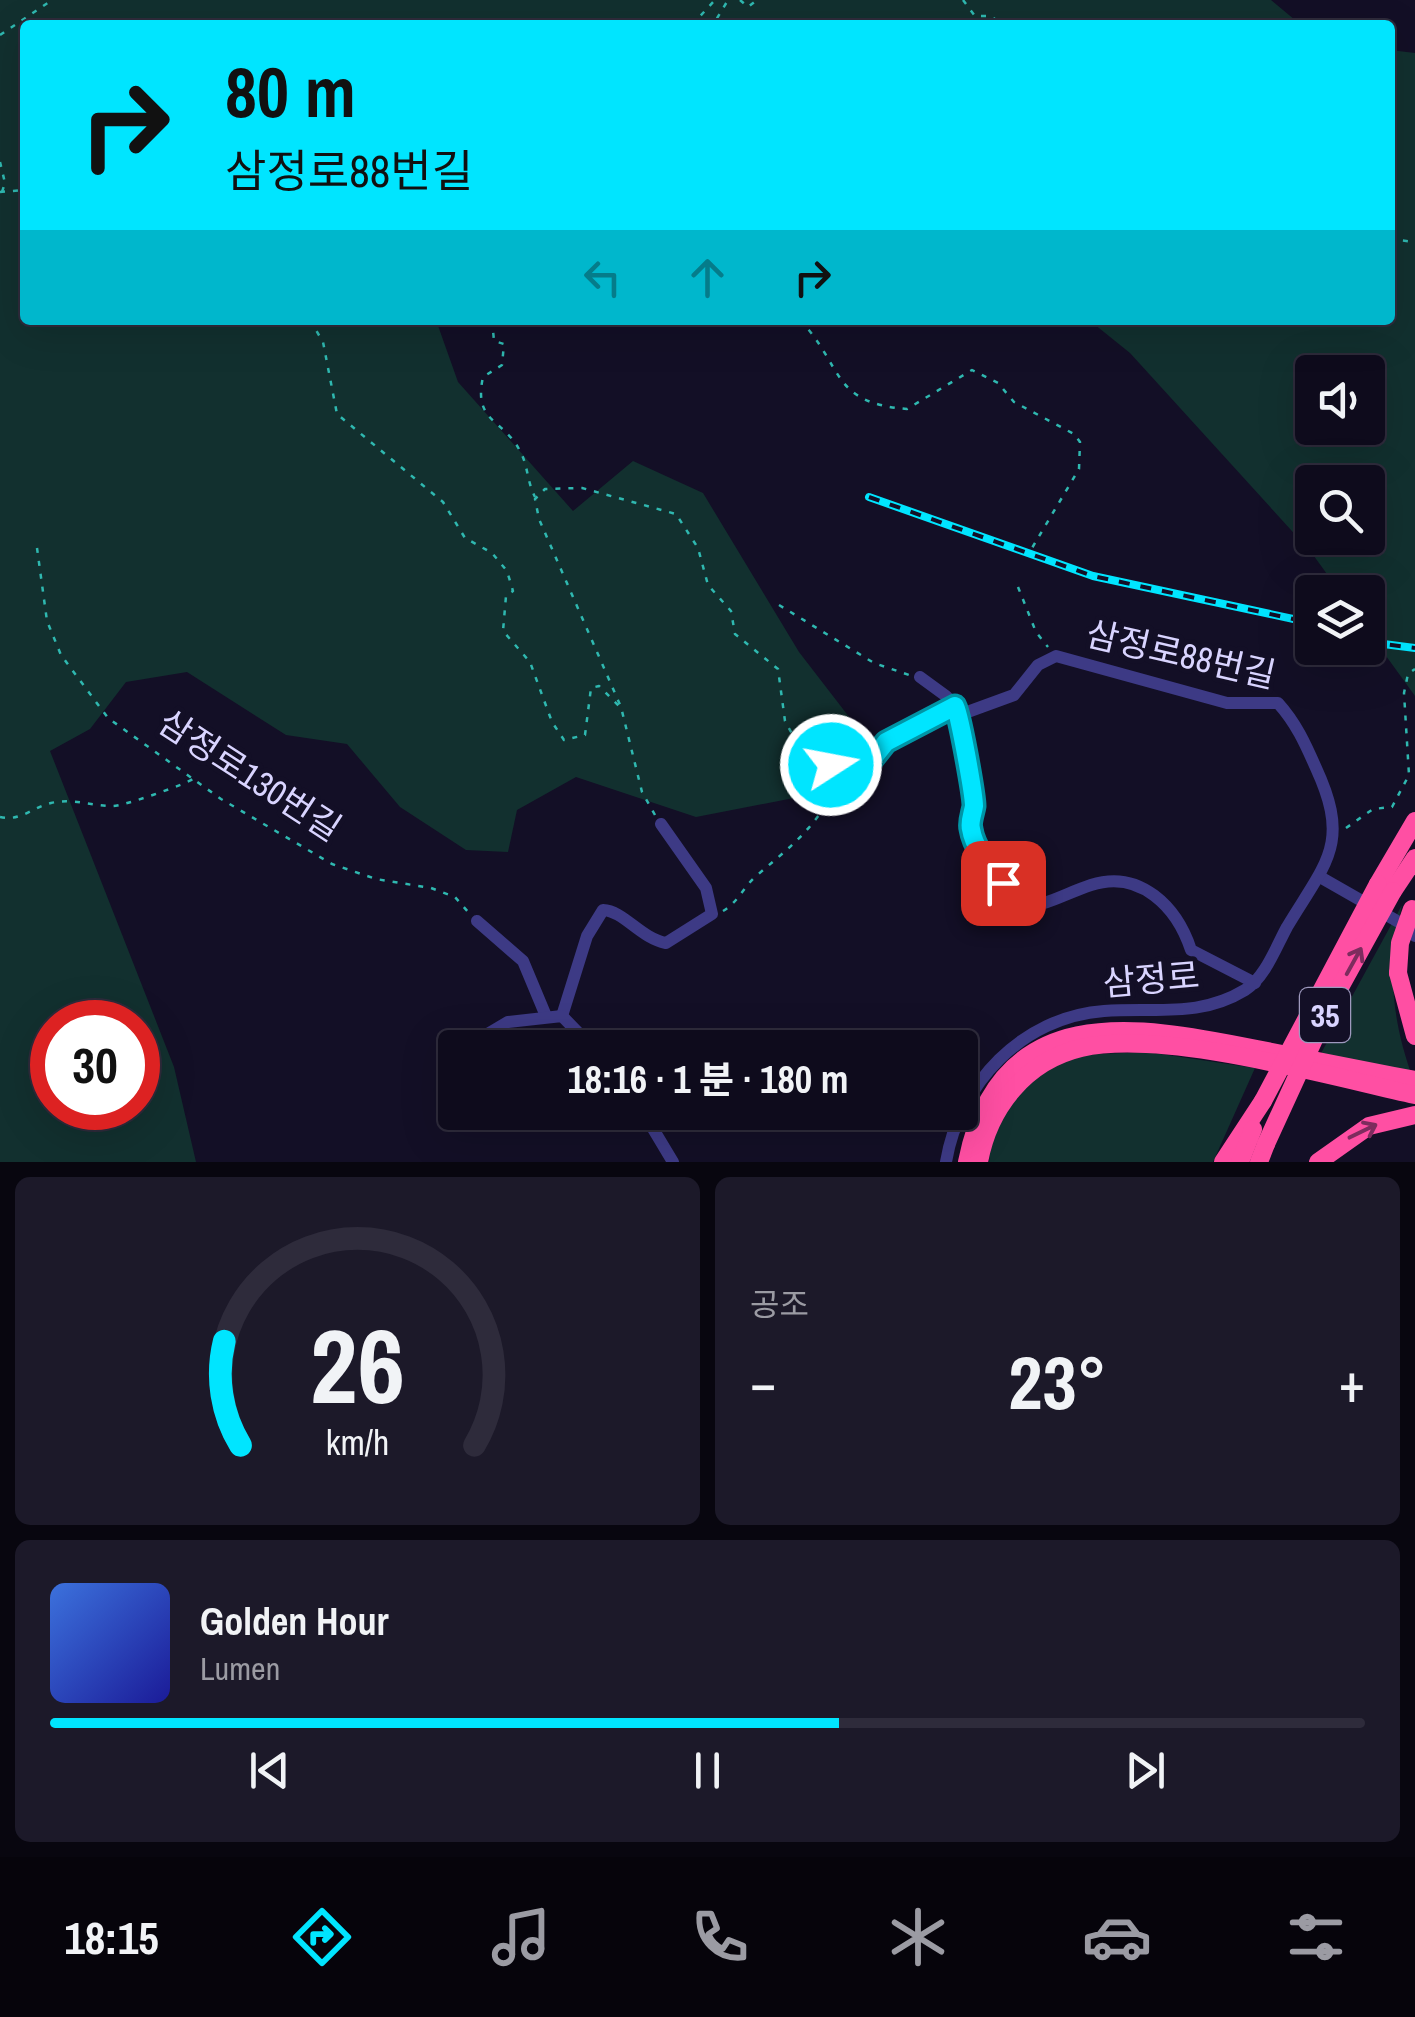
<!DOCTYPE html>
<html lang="ko">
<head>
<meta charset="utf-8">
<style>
  body { margin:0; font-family:"Archivo Narrow","Noto Sans KR",sans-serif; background:#1c1929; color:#f1f3f6; height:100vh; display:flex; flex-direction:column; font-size:38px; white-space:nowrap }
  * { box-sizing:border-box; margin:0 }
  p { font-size:32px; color:#9b9ba3 }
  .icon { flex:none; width:55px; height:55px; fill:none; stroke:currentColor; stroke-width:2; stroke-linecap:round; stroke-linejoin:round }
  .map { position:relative; height:1162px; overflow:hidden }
  .panel { display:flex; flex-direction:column; gap:15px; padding:15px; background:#08060f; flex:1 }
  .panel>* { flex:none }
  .hud { position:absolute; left:20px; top:20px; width:1375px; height:305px; border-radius:10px; box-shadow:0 10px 40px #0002,0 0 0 2px #2e2b3b; background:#00e5ff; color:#111; overflow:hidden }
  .buttons { position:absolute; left:1295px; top:355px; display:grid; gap:20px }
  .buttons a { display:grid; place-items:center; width:90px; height:90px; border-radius:10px; background:#0e0b1c; box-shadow:0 10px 40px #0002,0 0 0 2px #2e2b3b; font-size:50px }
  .speed { position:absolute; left:30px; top:1000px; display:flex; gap:20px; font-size:50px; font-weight:700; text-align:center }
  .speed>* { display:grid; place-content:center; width:130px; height:130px; border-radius:50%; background:#0e0b1c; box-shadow:0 10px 40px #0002,0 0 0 2px #2e2b3b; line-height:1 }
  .speed .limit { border:15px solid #d22; background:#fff; color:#111 }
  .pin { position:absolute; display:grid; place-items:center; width:85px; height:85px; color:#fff; margin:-42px; border-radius:20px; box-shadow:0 5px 15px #0006 }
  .me { position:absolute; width:110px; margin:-55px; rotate:79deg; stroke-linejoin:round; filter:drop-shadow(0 0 8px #0008) }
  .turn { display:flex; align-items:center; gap:35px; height:210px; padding:0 40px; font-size:45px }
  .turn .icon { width:130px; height:130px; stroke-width:2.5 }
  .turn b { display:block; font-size:70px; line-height:85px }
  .lanes { display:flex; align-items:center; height:95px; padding:0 40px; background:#0003; justify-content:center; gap:50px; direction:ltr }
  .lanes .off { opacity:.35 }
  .big { font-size:75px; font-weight:700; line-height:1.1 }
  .panel .card { flex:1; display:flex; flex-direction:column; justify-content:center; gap:15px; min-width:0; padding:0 35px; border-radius:15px; background:#1c1929 }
  .panel .dial { align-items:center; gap:0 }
  .dial svg { height:260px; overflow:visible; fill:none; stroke:#2e2b3b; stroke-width:7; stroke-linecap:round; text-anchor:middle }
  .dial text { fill:#f1f3f6; stroke:none }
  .song { display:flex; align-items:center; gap:30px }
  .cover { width:120px; height:120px; border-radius:15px; background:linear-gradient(135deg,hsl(220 70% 55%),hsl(240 70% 35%)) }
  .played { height:10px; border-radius:5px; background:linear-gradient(90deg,#00e5ff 60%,#2e2b3b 60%) }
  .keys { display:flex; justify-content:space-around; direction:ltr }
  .heat { display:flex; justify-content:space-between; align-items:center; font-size:55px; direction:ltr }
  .panel .tiles { flex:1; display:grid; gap:15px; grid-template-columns:1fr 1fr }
  .card:last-child { grid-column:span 2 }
  .trip { position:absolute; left:438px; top:1030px; width:540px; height:100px; border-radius:10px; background:#0e0b1c; box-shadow:0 10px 40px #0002,0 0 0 2px #2e2b3b; font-weight:700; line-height:100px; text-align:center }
  .tabs { display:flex; height:160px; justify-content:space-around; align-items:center; background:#06040b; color:#9b9ba3 }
  .tabs .icon { width:70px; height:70px }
  .tabs .current { color:#00e5ff }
  .tabs b { font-size:45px; color:#f1f3f6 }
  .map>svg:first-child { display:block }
  .green { fill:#12302f; fill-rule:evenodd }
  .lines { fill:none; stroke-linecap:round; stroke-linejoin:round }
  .path { stroke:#2fb8b0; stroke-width:2.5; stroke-dasharray:5 8; stroke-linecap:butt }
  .minor { stroke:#3d3a85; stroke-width:12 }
  .highway { stroke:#ff4fa3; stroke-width:18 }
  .rail-casing { stroke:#00e5ff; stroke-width:8 }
  .rail { stroke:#130f26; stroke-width:4; stroke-dasharray:11; stroke-linecap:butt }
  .highway-bridge { stroke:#ff4fa3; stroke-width:18 }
  .oneway { stroke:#7d2c5e }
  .route-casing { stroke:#0095a6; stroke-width:25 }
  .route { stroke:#00e5ff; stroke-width:18 }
  .labels { text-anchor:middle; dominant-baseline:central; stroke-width:10; stroke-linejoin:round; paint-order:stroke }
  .shield { fill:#130f26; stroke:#9e99be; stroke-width:2.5 }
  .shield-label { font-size:32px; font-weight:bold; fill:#d9d4ff }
  .street-label { font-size:35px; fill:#d9d4ff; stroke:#130f26 }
</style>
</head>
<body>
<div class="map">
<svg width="1415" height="1162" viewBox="0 0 1415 1162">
  <rect width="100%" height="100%" fill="#130f26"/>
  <!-- green -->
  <g class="green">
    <path d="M0,0H1271L1301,25H25V320H436L458,382L573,511L633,461L703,493L799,652L863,735L809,795L696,817L576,777L517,810L508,852L466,850L400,807L347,744L286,735L187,672L126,682L90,729L50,751L174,1067L196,1162H0ZM52,1022H138V1108H52Z"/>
    <path d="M1390,50L1415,53V696L1368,631V592H1340L1311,552L1130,353L1089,320H1390ZM1368,372V428H1312V372ZM1368,482V538H1312V482Z"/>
    <path d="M1402,905C1387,969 1391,1017 1413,1079L1319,1057Z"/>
    <path d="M1147,1052L1255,1068L1213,1162H989L992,1132L1023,1086L1074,1055Z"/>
  </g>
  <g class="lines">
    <!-- path -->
    <g class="path">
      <path d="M740,0L748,7L757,0"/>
      <path d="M963,0L975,16H990L1004,25"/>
      <path d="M692,25L715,0"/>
      <path d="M706,25L716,20L728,0"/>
      <path d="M0,35L52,0"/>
      <path d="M0,162L5,183L0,198"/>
      <path d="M0,192L25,190"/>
      <path d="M1390,239L1415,242"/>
      <path d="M310,320L323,342L337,414L443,502L465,538L492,553L507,571L513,591L506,596L503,631L530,662L552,722L564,740L585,735L591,688L599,686L619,706"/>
      <path d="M492,320L494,341L504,344L502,365L483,377C473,423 503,418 520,451C528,465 527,482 535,497"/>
      <path d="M800,320C844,366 830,403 907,409L972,370L998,383L1014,402L1074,434L1080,442L1079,469L1032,548"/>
      <path d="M37,548L47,621L61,655L108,718L221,799L332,864L376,879L431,888L455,897L469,913"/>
      <path d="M1018,587L1036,632L1048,647"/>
      <path d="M779,605L874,663L909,675"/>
      <path d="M655,815L642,792L621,707L539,519L535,499L545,489L582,488L676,514L698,548L708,585L731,611L735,634L778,669L785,721L802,752"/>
      <path d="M0,817C20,822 33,807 51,803C73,798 92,806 113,806C124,806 186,784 193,779"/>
      <path d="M1346,828L1373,809L1392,807L1409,775L1404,693L1408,674L1415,669"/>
      <path d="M723,911C738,902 743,888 755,877C784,852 810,833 830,798L823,776"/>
    </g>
    <!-- minor -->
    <g class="minor">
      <path d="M920,677L946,696L962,714L963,759L974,804L970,828L984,858L1023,908C1047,905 1067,893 1091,885C1140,869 1177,907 1191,950L1255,983"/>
      <path d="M812,760C832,765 849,760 869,762L886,742L917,730L955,706"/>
      <path d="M1320,877L1404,925L1415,936"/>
      <path d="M477,921L523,961L546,1016"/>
      <path d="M562,1016L587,936L603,910C624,911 640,938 666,943L712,914L706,888L661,824"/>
      <path d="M476,1041L508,1022L562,1016L593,1048"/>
      <path d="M643,1112L673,1162"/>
      <path d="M946,1162C959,1084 1022,1017 1104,1011C1156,1007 1199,1018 1245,990C1265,978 1276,947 1287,927C1326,862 1351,844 1316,768C1305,743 1296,723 1278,703H1227L1056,656L1038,665L1014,695L962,714"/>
    </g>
    <!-- highway -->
    <g class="highway">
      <path d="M1378,884L1415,821"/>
      <path d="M1393,891L1415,858"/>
      <path d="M1398,973L1415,1036"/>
      <path d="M967,1162C999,1000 1133,1024 1257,1049C1309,1059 1362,1070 1415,1080"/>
      <path d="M979,1162C989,1107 1026,1061 1081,1048C1164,1029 1328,1076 1415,1095"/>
      <path d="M1223,1162L1263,1101"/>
      <path d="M1240,1162L1253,1129"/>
      <path d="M1259,1162L1266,1144"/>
      <path d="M1318,1162L1369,1126L1415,1115"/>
    </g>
    <defs>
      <g id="rail">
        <path d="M869,497L1093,576L1312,623"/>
        <path d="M1368,642L1415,648"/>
      </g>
    </defs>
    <!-- rail casing -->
    <use href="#rail" class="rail-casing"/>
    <!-- rail -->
    <use href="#rail" class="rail"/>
    <!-- highway-bridge -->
    <g class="highway-bridge">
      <path d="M1398,973L1400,943L1412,909"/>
      <path d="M1263,1101L1378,884"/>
      <path d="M1266,1144L1327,1011L1393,891"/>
    </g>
  </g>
  <!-- one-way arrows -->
  <defs><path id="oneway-shaft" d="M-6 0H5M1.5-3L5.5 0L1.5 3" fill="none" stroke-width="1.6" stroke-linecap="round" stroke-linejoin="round" transform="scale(2.5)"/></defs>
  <g class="oneway">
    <use href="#oneway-shaft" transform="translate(1354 961) rotate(-61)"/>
    <use href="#oneway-shaft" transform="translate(1363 1131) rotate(-26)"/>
  </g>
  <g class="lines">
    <defs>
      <path id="route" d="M831,765L870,762L886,742L955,706C959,711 974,795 974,806C973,813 969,822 971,829C974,849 991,868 1003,883"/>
    </defs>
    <!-- route casing -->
    <use href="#route" class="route-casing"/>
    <!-- route -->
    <use href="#route" class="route"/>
  </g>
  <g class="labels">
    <!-- shield labels -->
    <rect class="shield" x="1300" y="988" width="50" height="54" rx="8"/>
    <g class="shield-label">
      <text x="1325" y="1015">35</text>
    </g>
    <!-- street labels -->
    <g class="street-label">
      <text transform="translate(1181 654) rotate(13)">삼정로88번길</text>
      <text transform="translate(250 775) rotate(33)">삼정로130번길</text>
      <text transform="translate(1151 979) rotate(-5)">삼정로</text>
    </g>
  </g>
</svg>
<div class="buttons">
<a><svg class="icon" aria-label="sound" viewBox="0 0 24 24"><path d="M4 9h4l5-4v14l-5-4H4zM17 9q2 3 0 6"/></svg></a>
<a><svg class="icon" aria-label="search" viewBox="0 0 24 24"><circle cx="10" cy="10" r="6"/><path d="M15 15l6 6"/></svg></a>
<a><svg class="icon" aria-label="layers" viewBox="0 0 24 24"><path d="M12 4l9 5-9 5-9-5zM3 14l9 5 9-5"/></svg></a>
</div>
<div class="speed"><div class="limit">30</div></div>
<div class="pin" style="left:1003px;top:883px;background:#d93025"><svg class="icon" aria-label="arrive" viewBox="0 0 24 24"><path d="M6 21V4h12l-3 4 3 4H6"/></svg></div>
<svg class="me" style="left:831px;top:765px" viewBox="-20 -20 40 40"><circle r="17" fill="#00e5ff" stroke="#fff" stroke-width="3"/><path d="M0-11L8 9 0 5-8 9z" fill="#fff"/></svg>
<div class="trip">18:16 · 1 분 · 180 m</div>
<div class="hud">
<div class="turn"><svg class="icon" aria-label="right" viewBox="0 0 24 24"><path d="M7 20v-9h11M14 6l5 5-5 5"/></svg><div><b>80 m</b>삼정로88번길</div></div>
<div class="lanes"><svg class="icon off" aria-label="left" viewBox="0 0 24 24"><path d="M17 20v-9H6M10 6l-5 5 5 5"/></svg><svg class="icon off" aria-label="ahead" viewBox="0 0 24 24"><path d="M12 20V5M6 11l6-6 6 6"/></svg><svg class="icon" aria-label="right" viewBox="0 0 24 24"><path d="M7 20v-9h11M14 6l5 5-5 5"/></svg></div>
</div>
</div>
<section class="panel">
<div class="tiles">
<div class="card dial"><svg viewBox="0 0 100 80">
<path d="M14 69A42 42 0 1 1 86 69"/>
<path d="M14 69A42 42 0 0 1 9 37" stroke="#00e5ff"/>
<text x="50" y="56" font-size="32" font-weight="700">26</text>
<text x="50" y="72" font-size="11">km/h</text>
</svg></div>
<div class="card"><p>공조</p>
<div class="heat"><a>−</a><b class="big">23°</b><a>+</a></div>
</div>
<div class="card">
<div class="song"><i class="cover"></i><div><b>Golden Hour</b><p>Lumen</p></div></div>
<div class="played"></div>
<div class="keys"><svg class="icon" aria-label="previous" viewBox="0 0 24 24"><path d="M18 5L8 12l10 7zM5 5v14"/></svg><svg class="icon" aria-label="pause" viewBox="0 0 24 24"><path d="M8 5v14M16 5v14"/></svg><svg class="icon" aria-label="next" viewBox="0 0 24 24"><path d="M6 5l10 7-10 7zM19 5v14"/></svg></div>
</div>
</div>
</section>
<nav class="tabs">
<b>18:15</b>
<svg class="icon current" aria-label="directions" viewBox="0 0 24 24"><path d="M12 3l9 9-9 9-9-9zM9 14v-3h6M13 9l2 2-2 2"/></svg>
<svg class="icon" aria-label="music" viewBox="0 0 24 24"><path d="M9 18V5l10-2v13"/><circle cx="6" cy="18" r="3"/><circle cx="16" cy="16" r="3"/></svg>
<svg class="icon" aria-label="phone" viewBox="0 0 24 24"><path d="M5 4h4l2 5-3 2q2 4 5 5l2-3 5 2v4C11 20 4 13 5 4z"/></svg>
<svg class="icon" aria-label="climate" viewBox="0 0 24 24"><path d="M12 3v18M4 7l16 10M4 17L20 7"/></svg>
<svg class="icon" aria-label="car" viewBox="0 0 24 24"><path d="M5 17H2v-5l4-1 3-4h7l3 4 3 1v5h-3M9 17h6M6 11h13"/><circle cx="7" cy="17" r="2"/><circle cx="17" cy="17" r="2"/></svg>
<svg class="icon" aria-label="filters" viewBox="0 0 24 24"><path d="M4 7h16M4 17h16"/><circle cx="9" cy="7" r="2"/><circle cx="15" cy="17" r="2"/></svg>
</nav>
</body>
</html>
